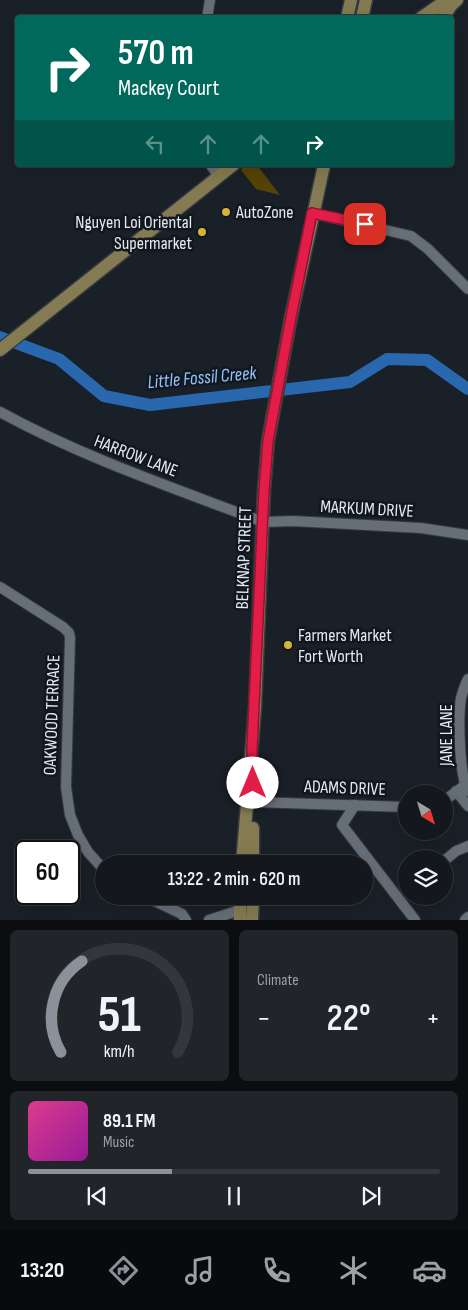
<!DOCTYPE html>
<html lang="en">
<head>
<meta charset="utf-8">
<style>
  body { margin:0; font-family:"Sofia Sans Condensed",sans-serif; background:#21252a; color:#f1f3f6; height:100vh; display:flex; flex-direction:column; font-size:19px; white-space:nowrap }
  * { box-sizing:border-box; margin:0 }
  p { font-size:16px; color:#9da0a4 }
  .icon { flex:none; width:28px; height:28px; fill:none; stroke:currentColor; stroke-width:2; stroke-linecap:round; stroke-linejoin:round }
  .map { position:relative; height:920px; overflow:hidden }
  .details { display:flex; flex-direction:column; gap:10px; padding:10px; background:#0b0d10; flex:1 }
  .details>* { flex:none }
  .banner { position:absolute; left:15px; top:15px; width:439px; height:152px; border-radius:5px; box-shadow:0 5px 20px #0002,0 0 0 1px #33373b; background:#00695c; color:#fff; overflow:hidden }
  .needle { width:32px; rotate:142deg }
  .controls { position:absolute; left:398px; top:785px; display:grid; gap:10px }
  .controls a { display:grid; place-items:center; width:55px; height:55px; border-radius:50%; background:#14181d; box-shadow:0 5px 20px #0002,0 0 0 1px #33373b; font-size:25px }
  .speed { position:absolute; left:15px; top:840px; display:flex; gap:10px; font-size:25px; font-weight:700; text-align:center }
  .speed>* { display:grid; place-content:center; width:65px; height:65px; border-radius:50%; background:#14181d; box-shadow:0 5px 20px #0002,0 0 0 1px #33373b; line-height:1 }
  .speed .limit { border:2px solid #111; border-radius:8px; background:#fff; color:#111 }
  .pin { position:absolute; display:grid; place-items:center; width:42px; height:42px; color:#fff; margin:-21px; border-radius:10px; box-shadow:0 2px 8px #0006 }
  .me { position:absolute; width:55px; margin:-28px; rotate:0deg; stroke-linejoin:round; filter:drop-shadow(0 0 4px #0008) }
  .turn { display:flex; align-items:center; gap:18px; height:105px; padding:0 20px; font-size:22px }
  .turn .icon { width:65px; height:65px; stroke-width:2.5 }
  .turn b { display:block; font-size:35px; line-height:42px }
  .lanes { display:flex; align-items:center; height:48px; padding:0 20px; background:#0003; justify-content:center; gap:25px; direction:ltr }
  .lanes .off { opacity:.35 }
  .big { font-size:38px; font-weight:600; line-height:1.1 }
  .details .widget { flex:1; display:flex; flex-direction:column; justify-content:center; gap:8px; min-width:0; padding:0 18px; border-radius:8px; background:#21252a }
  .details .dial { align-items:center; gap:0 }
  .dial svg { height:130px; overflow:visible; fill:none; stroke:#33373b; stroke-width:7; stroke-linecap:round; text-anchor:middle }
  .dial text { fill:#f1f3f6; stroke:none }
  .song { display:flex; align-items:center; gap:15px }
  .cover { width:60px; height:60px; border-radius:8px; background:linear-gradient(135deg,hsl(330 70% 55%),hsl(300 70% 35%)) }
  .played { height:5px; border-radius:2px; background:linear-gradient(90deg,#8c9099 35%,#33373b 35%) }
  .keys { display:flex; justify-content:space-around; direction:ltr }
  .heat { display:flex; justify-content:space-between; align-items:center; font-size:28px; direction:ltr }
  .details .tiles { flex:1; display:grid; gap:10px; grid-template-columns:1fr 1fr }
  .widget:last-child { grid-column:span 2 }
  .trip { position:absolute; left:95px; top:855px; width:278px; height:50px; border-radius:25px; background:#14181d; box-shadow:0 5px 20px #0002,0 0 0 1px #33373b; font-weight:600; line-height:50px; text-align:center }
  .dock { display:flex; height:80px; justify-content:space-around; align-items:center; background:#080a0c; color:#9da0a4 }
  .dock .icon { width:35px; height:35px }
  .dock .current { color:#8c9099 }
  .dock b { font-size:22px; color:#f1f3f6 }
  .map>svg:first-child { display:block }
  .green { fill:#554405 }
  .lines { fill:none; stroke-linecap:round; stroke-linejoin:round }
  .river { stroke:#2968ae; stroke-width:12 }
  .minor-casing { stroke:#363b41; stroke-width:12 }
  .major-casing { stroke:#363b41; stroke-width:15 }
  .minor { stroke:#666e77; stroke-width:10 }
  .major { stroke:#857b52; stroke-width:12 }
  .route-casing { stroke:#92132f; stroke-width:12 }
  .route { stroke:#e11d48; stroke-width:9 }
  .poi-dot { fill:#d8b434; stroke:#11171e; stroke-width:2 }
  .labels { text-anchor:middle; dominant-baseline:central; stroke-width:5; stroke-linejoin:round; paint-order:stroke }
  .poi-label { font-size:18px; fill:#e5e9ef; stroke:#11171e; text-anchor:start }
  .street-label { font-size:18px; fill:#e5e9ef; stroke:#11171e }
  .water-label { font-size:19px; font-style:italic; fill:#94c3fc; stroke:#11171e }
</style>
</head>
<body>
<div class="map">
<svg width="468" height="920" viewBox="0 0 468 920">
  <rect width="100%" height="100%" fill="#1a2027"/>
  <!-- green -->
  <path class="green" d="M244,165H257L280,195L256,189L241,170Z"/>
  <g class="lines">
    <!-- river -->
    <path class="river" d="M0,337L59,359L104,396L150,405L350,382L387,359L427,360L468,389"/>
    <defs>
      <g id="minor">
        <path d="M207,18L210,0"/>
        <path d="M211,165L218,176"/>
        <path d="M312,213L411,236L428,249L468,289"/>
        <path d="M0,412C84,458 174,488 263,522L293,521L421,528L468,535"/>
        <path d="M0,587L63,627L69,633L70,638L66,787L70,815L78,835L88,852L104,870"/>
        <path d="M468,679C465,685 463,691 461,698C458,717 459,775 468,791"/>
        <path d="M456,791L468,806"/>
        <path d="M444,801L465,785"/>
        <path d="M253,802L406,807"/>
        <path d="M355,805L342,825L415,920"/>
        <path d="M444,861L456,851L468,846"/>
        <path d="M144,896L182,914L186,920"/>
        <path d="M209,920L240,910"/>
        <path d="M465,920L468,917"/>
      </g>
      <g id="major">
        <path d="M347,18L351,0"/>
        <path d="M362,18L366,0"/>
        <path d="M421,18L438,6L450,5"/>
        <path d="M442,18C448,13 448,6 457,0"/>
        <path d="M0,350L233,165"/>
        <path d="M242,864L255,708L264,490L268,441L291,317L324,165"/>
        <path d="M253,864V828"/>
        <path d="M240,920V896"/>
        <path d="M252,920L253,896"/>
      </g>
    </defs>
    <!-- minor casing -->
    <use href="#minor" class="minor-casing"/>
    <!-- major casing -->
    <use href="#major" class="major-casing"/>
    <!-- minor -->
    <use href="#minor" class="minor"/>
    <!-- major -->
    <use href="#major" class="major"/>
  </g>
  <g class="lines">
    <defs>
      <path id="route" d="M253,783L252,748L264,490L268,441L291,317L312,213L365,224"/>
    </defs>
    <!-- route casing -->
    <use href="#route" class="route-casing"/>
    <!-- route -->
    <use href="#route" class="route"/>
  </g>
  <!-- markers -->
  <g class="poi-dot">
    <circle cx="226" cy="212" r="5"/>
    <circle cx="202" cy="232" r="5"/>
    <circle cx="288" cy="645" r="5"/>
  </g>
  <g class="labels">
    <!-- poi labels -->
    <g class="poi-label">
      <text x="236" y="212">AutoZone</text>
      <text x="192" y="222" text-anchor="end">Nguyen Loi Oriental<tspan x="192" dy="21">Supermarket</tspan></text>
      <text x="298" y="635">Farmers Market<tspan x="298" dy="21">Fort Worth</tspan></text>
    </g>
    <!-- street labels -->
    <g class="street-label">
      <text transform="translate(136 456) rotate(21)">HARROW LANE</text>
      <text transform="translate(367 509) rotate(3)">MARKUM DRIVE</text>
      <text transform="translate(244 558) rotate(-88)">BELKNAP STREET</text>
      <text transform="translate(52 715) rotate(-88)">OAKWOOD TERRACE</text>
      <text transform="translate(446 735) rotate(-90)">JANE LANE</text>
      <text transform="translate(345 788) rotate(2)">ADAMS DRIVE</text>
    </g>
    <!-- water labels -->
    <g class="water-label">
      <text transform="translate(202 378) rotate(-5)">Little Fossil Creek</text>
    </g>
  </g>
</svg>
<div class="controls">
<a><svg class="needle" viewBox="-14 -14 28 28"><path d="M0-13l5 13h-10z" fill="#e53935"/><path d="M0 13l5-13h-10z" fill="#9da0a4"/></svg></a>
<a><svg class="icon" aria-label="layers" viewBox="0 0 24 24"><path d="M12 4l9 5-9 5-9-5zM3 14l9 5 9-5"/></svg></a>
</div>
<div class="speed"><div class="limit">60</div></div>
<div class="pin" style="left:365px;top:224px;background:#d93025"><svg class="icon" aria-label="arrive" viewBox="0 0 24 24"><path d="M6 21V4h12l-3 4 3 4H6"/></svg></div>
<svg class="me" style="left:253px;top:783px" viewBox="-20 -20 40 40"><circle r="19" fill="#fff"/><path d="M0-13L10 11 0 6-10 11z" fill="#e11d48"/></svg>
<div class="trip">13:22 · 2 min · 620 m</div>
<div class="banner">
<div class="turn"><svg class="icon" aria-label="right" viewBox="0 0 24 24"><path d="M7 20v-9h11M14 6l5 5-5 5"/></svg><div><b>570 m</b>Mackey Court</div></div>
<div class="lanes"><svg class="icon off" aria-label="left" viewBox="0 0 24 24"><path d="M17 20v-9H6M10 6l-5 5 5 5"/></svg><svg class="icon off" aria-label="ahead" viewBox="0 0 24 24"><path d="M12 20V5M6 11l6-6 6 6"/></svg><svg class="icon off" aria-label="ahead" viewBox="0 0 24 24"><path d="M12 20V5M6 11l6-6 6 6"/></svg><svg class="icon" aria-label="right" viewBox="0 0 24 24"><path d="M7 20v-9h11M14 6l5 5-5 5"/></svg></div>
</div>
</div>
<section class="details">
<div class="tiles">
<div class="widget dial"><svg viewBox="0 0 100 80">
<path d="M14 69A42 42 0 1 1 86 69"/>
<path d="M14 69A42 42 0 0 1 27 13" stroke="#8c9099"/>
<text x="50" y="56" font-size="32" font-weight="700">51</text>
<text x="50" y="72" font-size="11">km/h</text>
</svg></div>
<div class="widget"><p>Climate</p>
<div class="heat"><a>−</a><b class="big">22°</b><a>+</a></div>
</div>
<div class="widget">
<div class="song"><i class="cover"></i><div><b>89.1 FM</b><p>Music</p></div></div>
<div class="played"></div>
<div class="keys"><svg class="icon" aria-label="previous" viewBox="0 0 24 24"><path d="M18 5L8 12l10 7zM5 5v14"/></svg><svg class="icon" aria-label="pause" viewBox="0 0 24 24"><path d="M8 5v14M16 5v14"/></svg><svg class="icon" aria-label="next" viewBox="0 0 24 24"><path d="M6 5l10 7-10 7zM19 5v14"/></svg></div>
</div>
</div>
</section>
<nav class="dock">
<b>13:20</b>
<svg class="icon current" aria-label="directions" viewBox="0 0 24 24"><path d="M12 3l9 9-9 9-9-9zM9 14v-3h6M13 9l2 2-2 2"/></svg>
<svg class="icon" aria-label="music" viewBox="0 0 24 24"><path d="M9 18V5l10-2v13"/><circle cx="6" cy="18" r="3"/><circle cx="16" cy="16" r="3"/></svg>
<svg class="icon" aria-label="phone" viewBox="0 0 24 24"><path d="M5 4h4l2 5-3 2q2 4 5 5l2-3 5 2v4C11 20 4 13 5 4z"/></svg>
<svg class="icon" aria-label="climate" viewBox="0 0 24 24"><path d="M12 3v18M4 7l16 10M4 17L20 7"/></svg>
<svg class="icon" aria-label="car" viewBox="0 0 24 24"><path d="M5 17H2v-5l4-1 3-4h7l3 4 3 1v5h-3M9 17h6M6 11h13"/><circle cx="7" cy="17" r="2"/><circle cx="17" cy="17" r="2"/></svg>
</nav>
</body>
</html>
